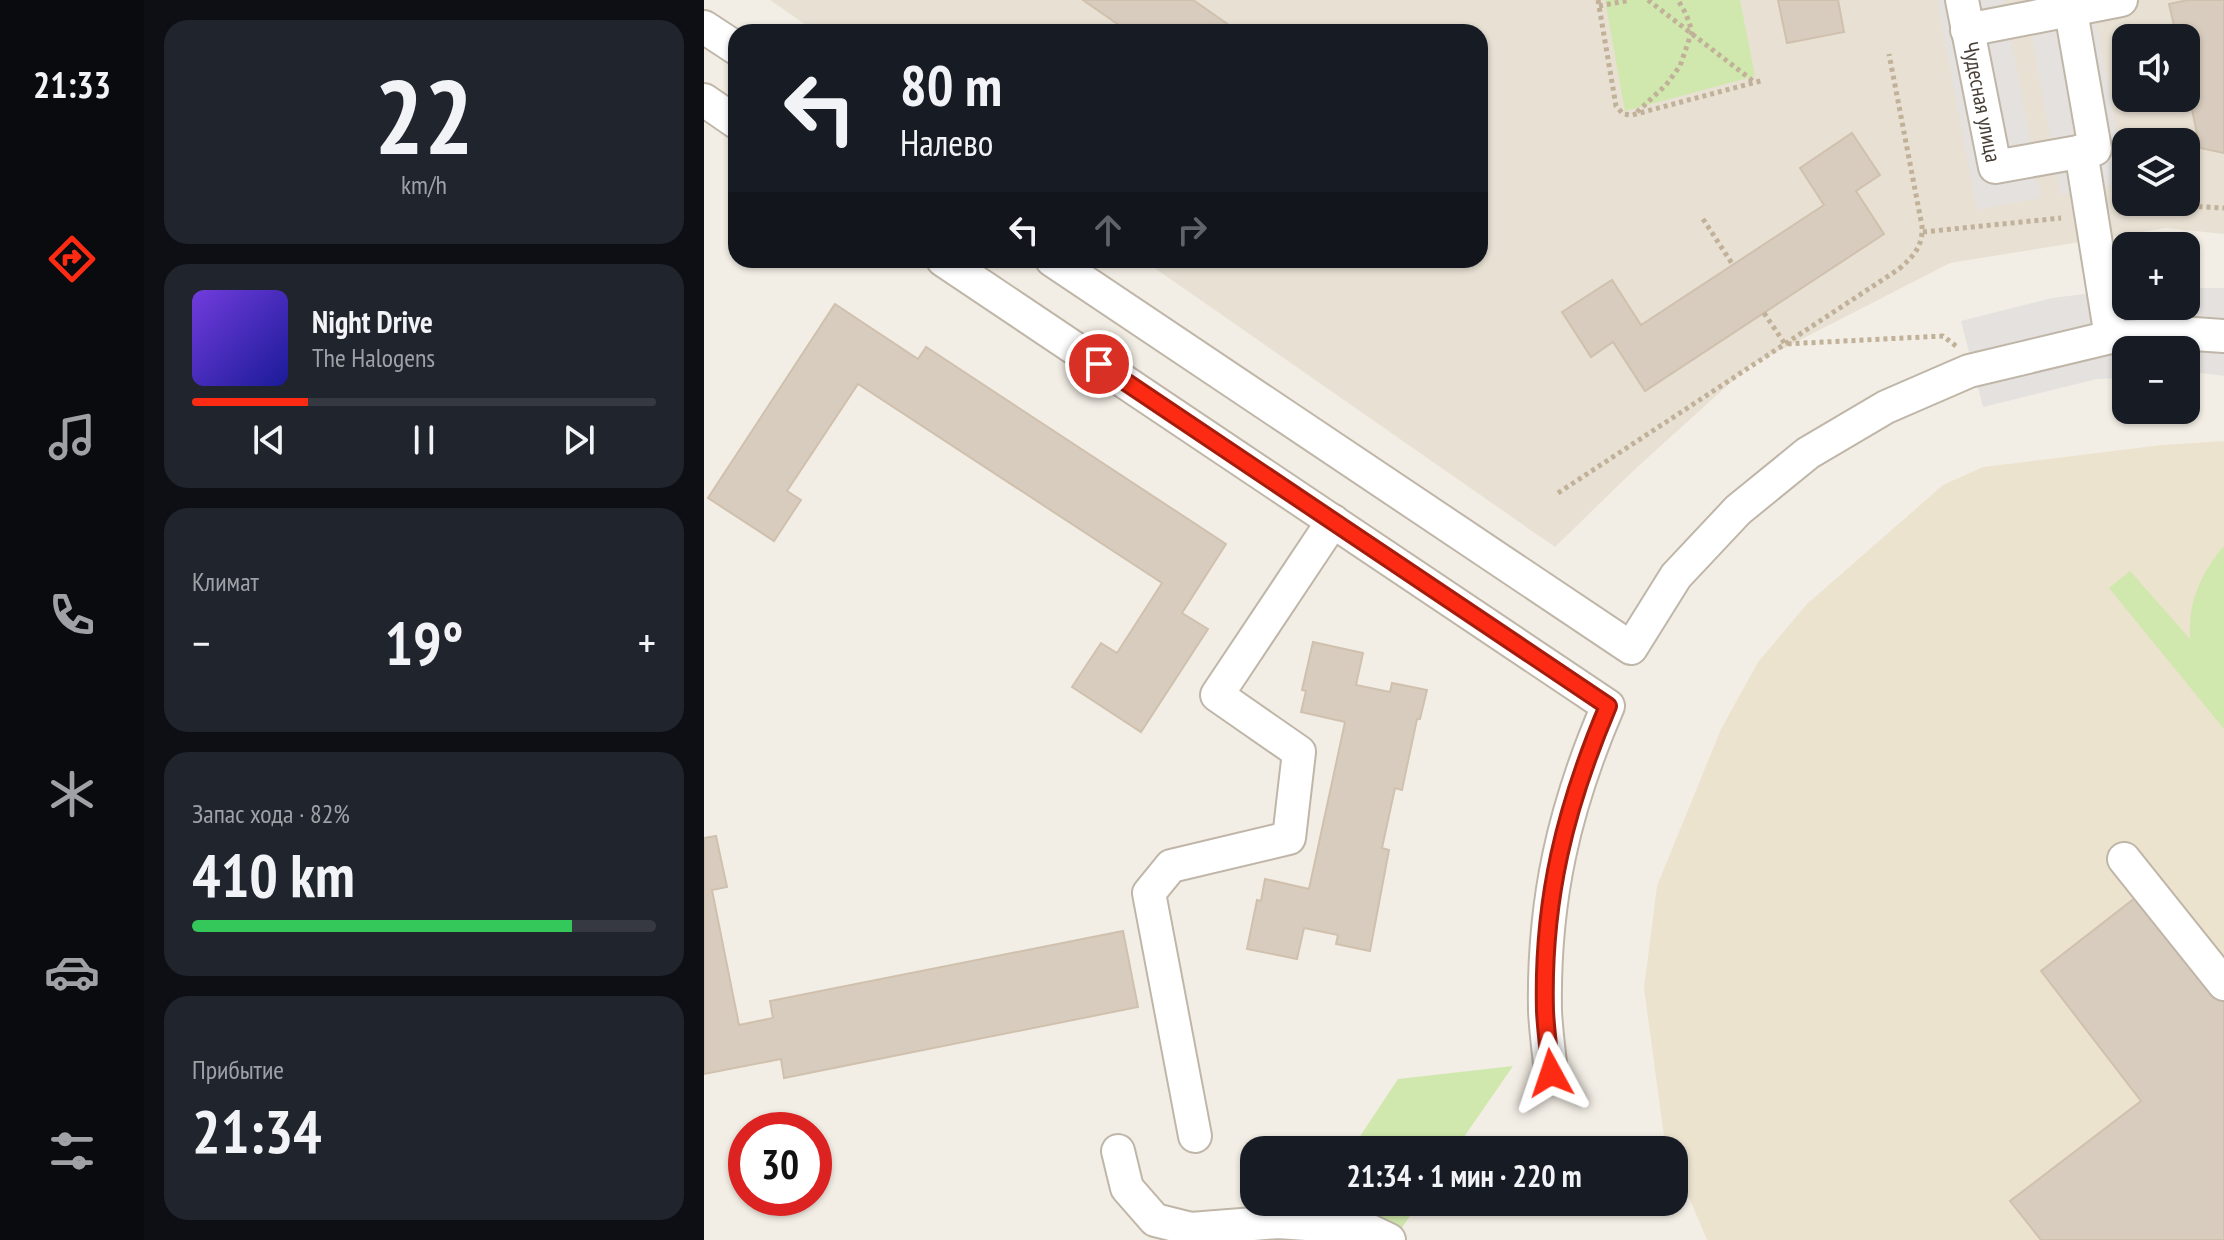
<!DOCTYPE html>
<html lang="ru">
<head>
<meta charset="utf-8">
<style>
  body { margin:0; font-family:"PT Sans Narrow",sans-serif; background:#20242c; color:#f1f3f6; height:100vh; display:flex; flex-direction:column; font-size:30px; white-space:nowrap }
  * { box-sizing:border-box; margin:0 }
  p { font-size:26px; color:#9ea1a6 }
  .icon { flex:none; width:44px; height:44px; fill:none; stroke:currentColor; stroke-width:2; stroke-linecap:round; stroke-linejoin:round }
  .map { position:relative; flex:1; overflow:hidden }
  .details { display:flex; flex-direction:column; gap:20px; padding:20px; background:#0d0f14; width:560px }
  .details>* { flex:none }
  .top-card { position:absolute; left:24px; top:24px; width:760px; height:244px; border-radius:24px; box-shadow:0 2px 6px #0004; background:#171b24; color:#f1f3f6; overflow:hidden }
  .fabs { position:absolute; left:1408px; top:24px; display:grid; gap:16px }
  .fabs a { display:grid; place-items:center; width:88px; height:88px; border-radius:16px; background:#171b24; box-shadow:0 2px 6px #0004; font-size:40px }
  .speed { position:absolute; left:24px; top:1112px; display:flex; gap:16px; font-size:40px; font-weight:700; text-align:center }
  .speed>* { display:grid; place-content:center; width:104px; height:104px; border-radius:50%; background:#171b24; box-shadow:0 2px 6px #0004; line-height:1 }
  .speed .limit { border:12px solid #d22; background:#fff; color:#111 }
  .pin { position:absolute; display:grid; place-items:center; width:68px; height:68px; color:#fff; margin:-34px; border:4px solid #fff; border-radius:50%; box-shadow:0 2px 8px #0007 }
  .me { position:absolute; width:88px; margin:-44px; rotate:355deg; stroke-linejoin:round; filter:drop-shadow(0 0 6px #0008) }
  .turn { display:flex; align-items:center; gap:28px; height:168px; padding:0 40px; font-size:36px }
  .turn .icon { width:104px; height:104px; stroke-width:2.5 }
  .turn b { display:block; font-size:56px; line-height:68px }
  .lanes { display:flex; align-items:center; height:76px; padding:0 40px; background:#0003; justify-content:center; gap:40px; direction:ltr }
  .lanes .off { opacity:.35 }
  .big { font-size:60px; font-weight:600; line-height:1.1 }
  .details .widget { flex:1; display:flex; flex-direction:column; justify-content:center; gap:12px; min-width:0; padding:0 28px; border-radius:24px; background:#20242c }
  .details .dial { align-items:center; gap:0 }
  .dial b { font-size:104px; line-height:1 }
  .song { display:flex; align-items:center; gap:24px }
  .cover { width:96px; height:96px; border-radius:12px; background:linear-gradient(135deg,hsl(260 70% 55%),hsl(240 70% 35%)) }
  .played { height:8px; border-radius:4px; background:linear-gradient(90deg,#fd2b13 25%,#363941 25%) }
  .keys { display:flex; justify-content:space-around; direction:ltr }
  .heat { display:flex; justify-content:space-between; align-items:center; font-size:44px; direction:ltr }
  .charge { height:12px; border-radius:6px; background:linear-gradient(90deg,#34c759 82%,#363941 0) }
  .trip { position:absolute; left:536px; top:1136px; width:448px; height:80px; border-radius:24px; background:#171b24; box-shadow:0 2px 6px #0004; font-weight:600; line-height:80px; text-align:center }
  main { display:flex; flex:1; min-height:0 }
  .tab-bar { display:flex; flex-direction:column; width:144px; justify-content:space-around; align-items:center; background:#090b0e; color:#9ea1a6 }
  .tab-bar .icon { width:56px; height:56px }
  .tab-bar .selected { color:#fd2b13 }
  .tab-bar b { font-size:36px; color:#f1f3f6 }
  .map>svg:first-child { display:block }
  .residential { fill:#e7e0d3; fill-rule:evenodd }
  .education { fill:#ece3cf }
  .green { fill:#d0e8ad }
  .parking { fill:#e4e1de }
  .building { fill:#d8ccbe; stroke:#d0c1ae; stroke-width:2 }
  .lines { fill:none; stroke-linecap:round; stroke-linejoin:round }
  .minor-casing { stroke:#bfb6a8; stroke-width:36 }
  .path { stroke:#c1b199; stroke-width:5; stroke-dasharray:4 4; stroke-linecap:butt }
  .minor { stroke:#fff; stroke-width:32 }
  .route-casing { stroke:#a41c0c; stroke-width:20 }
  .route { stroke:#fd2b13; stroke-width:14 }
  .labels { text-anchor:middle; dominant-baseline:central; stroke-width:6; stroke-linejoin:round; paint-order:stroke }
  .street-label { font-size:22px; fill:#463e35; stroke:#fff }
</style>
</head>
<body>
<main>
<nav class="tab-bar">
<b>21:33</b>
<svg class="icon selected" aria-label="directions" viewBox="0 0 24 24"><path d="M12 3l9 9-9 9-9-9zM9 14v-3h6M13 9l2 2-2 2"/></svg>
<svg class="icon" aria-label="music" viewBox="0 0 24 24"><path d="M9 18V5l10-2v13"/><circle cx="6" cy="18" r="3"/><circle cx="16" cy="16" r="3"/></svg>
<svg class="icon" aria-label="phone" viewBox="0 0 24 24"><path d="M5 4h4l2 5-3 2q2 4 5 5l2-3 5 2v4C11 20 4 13 5 4z"/></svg>
<svg class="icon" aria-label="climate" viewBox="0 0 24 24"><path d="M12 3v18M4 7l16 10M4 17L20 7"/></svg>
<svg class="icon" aria-label="car" viewBox="0 0 24 24"><path d="M5 17H2v-5l4-1 3-4h7l3 4 3 1v5h-3M9 17h6M6 11h13"/><circle cx="7" cy="17" r="2"/><circle cx="17" cy="17" r="2"/></svg>
<svg class="icon" aria-label="filters" viewBox="0 0 24 24"><path d="M4 7h16M4 17h16"/><circle cx="9" cy="7" r="2"/><circle cx="15" cy="17" r="2"/></svg>
</nav>
<section class="details">
<div class="widget dial"><b>22</b><p>km/h</p></div>
<div class="widget">
<div class="song"><i class="cover"></i><div><b>Night Drive</b><p>The Halogens</p></div></div>
<div class="played"></div>
<div class="keys"><svg class="icon" aria-label="previous" viewBox="0 0 24 24"><path d="M18 5L8 12l10 7zM5 5v14"/></svg><svg class="icon" aria-label="pause" viewBox="0 0 24 24"><path d="M8 5v14M16 5v14"/></svg><svg class="icon" aria-label="next" viewBox="0 0 24 24"><path d="M6 5l10 7-10 7zM19 5v14"/></svg></div>
</div>
<div class="widget"><p>Климат</p>
<div class="heat"><a>−</a><b class="big">19°</b><a>+</a></div>
</div>
<div class="widget"><p>Запас хода · 82%</p><b class="big">410 km</b><div class="charge"></div></div>
<div class="widget"><p>Прибытие</p><b class="big">21:34</b></div>
</section>
<div class="map">
<svg width="1520" height="1240" viewBox="0 0 1520 1240">
  <rect width="100%" height="100%" fill="#f3eee5"/>
  <!-- residential -->
  <path class="residential" d="M66,0H1520V234L1462,228L1246,263L1045,366L929,471L851,547L439,260H776V32H112ZM1422,38H1482V98H1422ZM1422,142H1482V202H1422Z"/>
  <!-- education -->
  <path class="education" d="M1520,441V1240H1003L970,1162V1150H965L960,1137L940,988L953,886L1017,729L1054,662L1103,604L1239,485L1279,467L1458,445Z"/>
  <!-- green -->
  <g class="green">
    <path d="M901,0H1036L1051,76L921,111Z"/>
    <path d="M1520,546V729L1405,588L1426,571L1486,639C1486,631 1486,621 1487,612C1491,588 1504,564 1520,546Z"/>
    <path d="M809,1066L751,1150H647L694,1079Z"/>
    <path d="M614,1202H715L690,1240H589Z"/>
  </g>
  <!-- parking -->
  <g class="parking">
    <path d="M1233,0H1300L1337,198L1273,210Z"/>
    <path d="M1321,0H1388L1422,183L1357,195Z"/>
    <path d="M1482,288H1520V376L1498,373L1482,374V350H1422V378L1393,379L1279,407L1257,321L1348,298L1422,289V306H1482Z"/>
  </g>
  <!-- building -->
  <g class="building">
    <path d="M379,0H489L535,32H425Z"/>
    <path d="M1074,0H1134L1140,32L1083,43Z"/>
    <path d="M1484,0H1520V153L1496,148L1482,81V38H1473L1465,4Z"/>
    <path d="M1148,133L1176,175L1152,191L1180,234L941,391L909,342L887,357L858,312L908,280L937,325L1120,205L1096,168Z"/>
    <path d="M131,304L214,359L222,347L522,544L478,613L504,629L437,732L368,687L397,643L413,653L458,583L154,384L83,491L97,500L70,541L4,498Z"/>
    <path d="M609,642L659,653L652,685L686,692L688,683L723,690L716,719H713L698,790L691,788L678,848L685,850L666,951L632,944L634,935L600,928L593,959L543,949L553,900L557,901L561,879L605,889L641,722L597,712L602,691L598,690Z"/>
    <path d="M12,836L23,887L8,890L35,1025L69,1018L66,1001L419,931L434,1007L80,1078L77,1059L0,1074V838Z"/>
    <path d="M1440,891L1520,995V1240H1337L1306,1201L1437,1101L1337,971Z"/>
  </g>
  <g class="lines">
    <defs>
      <g id="minor">
        <path id="s1" d="M1258,0L1291,167L1391,149L1365,0"/>
        <path d="M0,27L32,48"/>
        <path d="M1263,30L1417,0"/>
        <path d="M0,100L32,122"/>
        <path d="M1377,151L1407,337"/>
        <path d="M239,260L904,706C860,808 839,900 841,1011C842,1032 845,1052 847,1073"/>
        <path d="M348,260L927,648L972,576L1034,510L1104,453L1182,407L1265,371L1407,337L1490,334L1520,336"/>
        <path d="M1420,859L1520,984"/>
        <path d="M491,1136L445,893L467,866L585,838L595,752L513,695L629,521"/>
        <path d="M414,1151L423,1188L451,1220L487,1229L574,1222L660,1228L685,1240"/>
      </g>
    </defs>
    <!-- minor casing -->
    <use href="#minor" class="minor-casing"/>
    <!-- path -->
    <g class="path">
      <path d="M894,0L912,106L919,114L928,115L1060,80"/>
      <path d="M944,0L1049,81"/>
      <path d="M895,6L926,0"/>
      <path d="M933,112L962,85L976,66L988,31L982,14L974,0"/>
      <path d="M1415,212L1464,205L1520,208"/>
      <path d="M999,219L1029,265"/>
      <path d="M1219,232L1357,218"/>
      <path d="M1060,313L1081,344L1239,336L1252,346"/>
      <path d="M854,493L1195,269C1210,256 1219,246 1218,226L1185,54"/>
    </g>
    <!-- minor -->
    <use href="#minor" class="minor"/>
  </g>
  <g class="lines">
    <defs>
      <path id="route" d="M395,364L904,706C861,808 838,900 841,1011C842,1032 845,1052 847,1073"/>
    </defs>
    <!-- route casing -->
    <use href="#route" class="route-casing"/>
    <!-- route -->
    <use href="#route" class="route"/>
  </g>
  <g class="labels">
    <!-- street labels -->
    <g class="street-label">
      <text stroke="none"><textPath href="#s1" startOffset="104">Чудесная улица</textPath></text>
    </g>
  </g>
</svg>
<div class="fabs">
<a><svg class="icon" aria-label="sound" viewBox="0 0 24 24"><path d="M4 9h4l5-4v14l-5-4H4zM17 9q2 3 0 6"/></svg></a>
<a><svg class="icon" aria-label="layers" viewBox="0 0 24 24"><path d="M12 4l9 5-9 5-9-5zM3 14l9 5 9-5"/></svg></a>
<a>+</a>
<a>−</a>
</div>
<div class="speed"><div class="limit">30</div></div>
<div class="pin" style="left:395px;top:364px;background:#d93025"><svg class="icon" aria-label="arrive" viewBox="0 0 24 24"><path d="M6 21V4h12l-3 4 3 4H6"/></svg></div>
<svg class="me" style="left:847px;top:1073px" viewBox="-20 -20 40 40"><path d="M0-17L14 15 0 8-14 15z" fill="#fd2b13" stroke="#fff" stroke-width="4"/></svg>
<div class="trip">21:34 · 1 мин · 220 m</div>
<div class="top-card">
<div class="turn"><svg class="icon" aria-label="left" viewBox="0 0 24 24"><path d="M17 20v-9H6M10 6l-5 5 5 5"/></svg><div><b>80 m</b>Налево</div></div>
<div class="lanes"><svg class="icon" aria-label="left" viewBox="0 0 24 24"><path d="M17 20v-9H6M10 6l-5 5 5 5"/></svg><svg class="icon off" aria-label="ahead" viewBox="0 0 24 24"><path d="M12 20V5M6 11l6-6 6 6"/></svg><svg class="icon off" aria-label="right" viewBox="0 0 24 24"><path d="M7 20v-9h11M14 6l5 5-5 5"/></svg></div>
</div>
</div>
</main>
</body>
</html>
